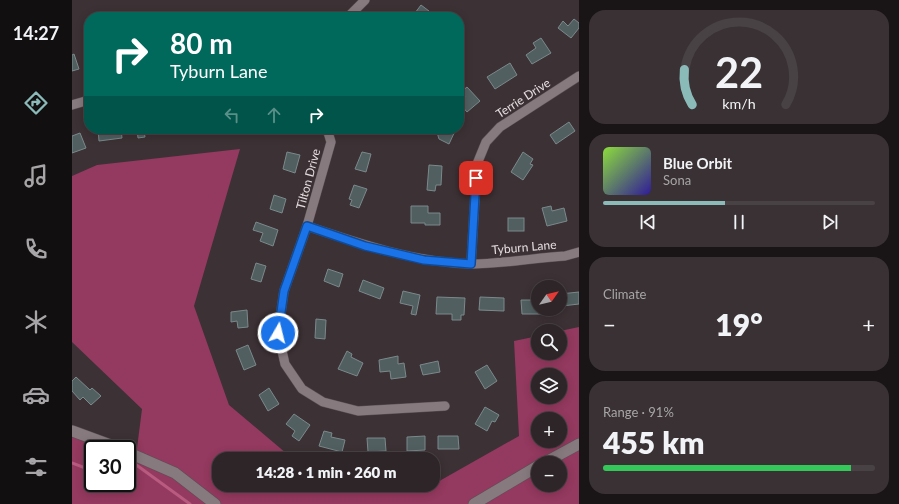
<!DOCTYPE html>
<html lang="en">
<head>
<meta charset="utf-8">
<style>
  body { margin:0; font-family:Lato,sans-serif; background:#393133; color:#f1f3f6; height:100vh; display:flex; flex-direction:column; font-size:15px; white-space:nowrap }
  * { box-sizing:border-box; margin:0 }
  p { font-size:13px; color:#a7a5a7 }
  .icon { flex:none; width:22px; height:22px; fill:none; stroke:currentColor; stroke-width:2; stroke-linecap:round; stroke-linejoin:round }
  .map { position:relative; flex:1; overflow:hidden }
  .details { display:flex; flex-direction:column; gap:10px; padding:10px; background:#191415; width:320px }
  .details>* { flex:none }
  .guide { position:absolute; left:12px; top:12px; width:380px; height:122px; border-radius:16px; box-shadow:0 2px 10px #0003,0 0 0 1px #484244; background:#00695c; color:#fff; overflow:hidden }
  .needle { width:26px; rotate:56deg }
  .tools { position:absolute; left:459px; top:280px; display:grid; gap:8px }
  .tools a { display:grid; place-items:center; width:36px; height:36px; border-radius:50%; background:#2d2527; box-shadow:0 2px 10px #0003,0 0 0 1px #484244; font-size:20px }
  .speed { position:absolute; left:12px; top:440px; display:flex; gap:8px; font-size:20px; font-weight:700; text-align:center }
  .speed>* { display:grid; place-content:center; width:52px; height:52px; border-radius:50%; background:#2d2527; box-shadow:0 2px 10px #0003,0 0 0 1px #484244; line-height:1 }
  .speed .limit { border:2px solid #111; border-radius:6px; background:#fff; color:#111 }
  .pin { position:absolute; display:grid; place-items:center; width:34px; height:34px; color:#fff; margin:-17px; border-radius:8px; box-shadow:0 2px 6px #0006 }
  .me { position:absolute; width:44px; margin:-22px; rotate:8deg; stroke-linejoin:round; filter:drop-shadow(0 0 3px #0008) }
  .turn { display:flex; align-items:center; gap:14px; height:84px; padding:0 20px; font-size:18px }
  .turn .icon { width:52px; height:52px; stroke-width:2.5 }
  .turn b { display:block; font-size:28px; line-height:34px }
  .lanes { display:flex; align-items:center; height:38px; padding:0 20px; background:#0003; justify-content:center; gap:20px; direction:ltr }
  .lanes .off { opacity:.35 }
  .big { font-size:30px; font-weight:800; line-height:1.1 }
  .details .widget { flex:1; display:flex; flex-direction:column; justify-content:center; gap:6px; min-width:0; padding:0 14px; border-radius:16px; background:#393133 }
  .details .dial { align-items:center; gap:0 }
  .dial svg { height:104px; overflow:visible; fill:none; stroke:#484244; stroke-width:7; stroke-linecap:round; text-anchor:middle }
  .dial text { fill:#f1f3f6; stroke:none }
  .song { display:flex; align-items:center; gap:12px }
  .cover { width:48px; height:48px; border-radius:6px; background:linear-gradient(135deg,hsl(90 70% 55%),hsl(250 70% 35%)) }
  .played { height:4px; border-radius:2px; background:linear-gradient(90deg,#8bbbb9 45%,#484244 45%) }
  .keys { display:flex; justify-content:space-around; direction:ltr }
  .heat { display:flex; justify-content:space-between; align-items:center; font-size:22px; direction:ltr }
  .charge { height:6px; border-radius:3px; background:linear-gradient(90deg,#34c759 91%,#484244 0) }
  .trip { position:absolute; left:140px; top:452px; width:228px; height:40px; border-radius:16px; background:#2d2527; box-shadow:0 2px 10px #0003,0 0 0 1px #484244; font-weight:800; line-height:40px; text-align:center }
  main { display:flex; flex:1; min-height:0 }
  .tabs { display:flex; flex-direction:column; width:72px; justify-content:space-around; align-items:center; background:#120f10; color:#a7a5a7 }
  .tabs .icon { width:28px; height:28px }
  .tabs .active { color:#8bbbb9 }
  .tabs b { font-size:18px; color:#f1f3f6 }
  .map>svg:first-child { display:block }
  .forest { fill:#94395f; fill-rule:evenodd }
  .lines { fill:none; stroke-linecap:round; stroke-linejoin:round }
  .stream { stroke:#b95a80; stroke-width:3 }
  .building { fill:#515f60; stroke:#7b898b }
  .minor-casing { stroke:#595053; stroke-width:10 }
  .tertiary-casing { stroke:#595053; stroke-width:12 }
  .minor { stroke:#877a7e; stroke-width:9 }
  .tertiary { stroke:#877a7e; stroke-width:11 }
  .route-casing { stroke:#114b97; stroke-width:10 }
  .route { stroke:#1a73e8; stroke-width:7 }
  .labels { text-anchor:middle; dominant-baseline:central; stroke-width:4; stroke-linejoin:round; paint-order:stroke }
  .street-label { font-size:12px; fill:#e4dddf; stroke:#3c3134 }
</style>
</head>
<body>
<main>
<nav class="tabs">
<b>14:27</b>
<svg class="icon active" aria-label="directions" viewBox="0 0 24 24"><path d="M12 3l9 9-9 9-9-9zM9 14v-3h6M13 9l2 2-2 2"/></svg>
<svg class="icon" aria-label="music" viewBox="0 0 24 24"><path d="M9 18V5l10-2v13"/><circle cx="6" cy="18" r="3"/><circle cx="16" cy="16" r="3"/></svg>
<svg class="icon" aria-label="phone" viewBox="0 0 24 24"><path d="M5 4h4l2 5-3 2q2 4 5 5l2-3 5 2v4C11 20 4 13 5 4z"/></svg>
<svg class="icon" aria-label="climate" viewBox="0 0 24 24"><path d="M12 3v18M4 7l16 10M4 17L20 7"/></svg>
<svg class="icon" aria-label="car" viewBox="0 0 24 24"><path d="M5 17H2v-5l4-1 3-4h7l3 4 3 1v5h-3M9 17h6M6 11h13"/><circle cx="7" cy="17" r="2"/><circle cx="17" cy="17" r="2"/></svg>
<svg class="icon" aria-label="filters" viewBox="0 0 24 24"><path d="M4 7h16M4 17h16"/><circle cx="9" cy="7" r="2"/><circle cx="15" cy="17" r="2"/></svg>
</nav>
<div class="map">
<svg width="507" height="504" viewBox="0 0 507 504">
  <rect width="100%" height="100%" fill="#3c3134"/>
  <!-- forest -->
  <path class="forest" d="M168,149L122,306L157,405L221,459H147V485H329L355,488L447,436L442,341L466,336V353H488V331L507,327V504H0V432L34,449H21V483H55V460L63,464L70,409L0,342V176L25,165ZM466,375H488V397H466ZM466,419H488V441H466ZM466,463H488V485H466Z"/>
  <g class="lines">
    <!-- stream -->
    <g class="stream">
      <path d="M0,463L21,471"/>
      <path d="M55,466L63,464L118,504"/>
    </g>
  </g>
  <!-- building -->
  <g class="building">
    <path d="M349,5L357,11L352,17H340Z"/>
    <path d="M502,19L507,23V28L499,38L486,28L491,21L496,26Z"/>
    <path d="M469,38L479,53L460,64L454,55L464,48L461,43Z"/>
    <path d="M2,54L7,69L0,71V55Z"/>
    <path d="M438,63L445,75L423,89L415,77Z"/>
    <path d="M395,87L408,101L395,112L387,103L393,97L389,92Z"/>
    <path d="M497,122L503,131L484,144L478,135Z"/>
    <path d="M26,129H49L50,138L27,141Z"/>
    <path d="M65,129H81L72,131L73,137L66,138Z"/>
    <path d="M364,129H384L377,144L367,139Z"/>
    <path d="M8,133L14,148L0,153V136Z"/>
    <path d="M215,152L228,155L223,173L211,169Z"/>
    <path d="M290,152L299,154L294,172L283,169Z"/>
    <path d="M451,152L461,159L458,164L461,165L451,180L439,172Z"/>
    <path d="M357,165L370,166L369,185H364L363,191L355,190Z"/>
    <path d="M282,185L295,189L287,208L278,205L280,200L277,199Z"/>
    <path d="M202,195L214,199L210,213L198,209Z"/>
    <path d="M339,206H356V213H368V225H353V223H339Z"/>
    <path d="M479,206L480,211L492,208L495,221L475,226L470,208Z"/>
    <rect x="436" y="218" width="16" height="13"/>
    <path d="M184,222L206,230L201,246L188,241L191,233L181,230Z"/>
    <path d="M184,263L194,266L189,282L179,279Z"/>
    <path d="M256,269L271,274L267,287L252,281Z"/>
    <path d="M291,280L312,288L308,299L287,291Z"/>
    <path d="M331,291L348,295L344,315L339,314L341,306L328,303Z"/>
    <path d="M507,292V304L490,306L488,294Z"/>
    <path d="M461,296H466V309H472V314H450L449,300H461Z"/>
    <path d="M365,297L393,298L392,315H389V320H380V314H364Z"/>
    <path d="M408,297L432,298V311L407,310Z"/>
    <path d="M175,310L176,327L166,328L165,321L159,322V312Z"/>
    <path d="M244,319L254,320L253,339L243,338Z"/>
    <path d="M176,345L184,365L172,370L164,350Z"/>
    <path d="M275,351L280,354L279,357L291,363L285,376L266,369Z"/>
    <path d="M326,356V364L332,363L334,377L319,379L318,371L308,372L307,360Z"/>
    <path d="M366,361L368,372L351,375L348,365Z"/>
    <path d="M415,365L425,381L413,389L403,372Z"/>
    <path d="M4,377L18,390L20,388L29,396L19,405L11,397L8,400L0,391V381Z"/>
    <path d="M197,388L207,404L196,411L187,395Z"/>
    <path d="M413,407L427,415L423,422L420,421L415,431L403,424Z"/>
    <path d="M222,414L238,425L227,441L220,436L223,431L214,424Z"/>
    <path d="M252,431L260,433L259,437L273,440L270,452L247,446Z"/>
    <path d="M353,436V450L335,451V437Z"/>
    <path d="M366,436H386L387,449H366Z"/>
    <path d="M295,438H313L314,451L296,452Z"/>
  </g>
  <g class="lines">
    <defs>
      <g id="minor">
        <path d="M276,17L293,0"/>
        <path d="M0,105L17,100"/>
        <path d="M255,129L259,142L235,226L212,291L206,333L213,364L230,389L251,402L286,411L373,406"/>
        <path d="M235,226C288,244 342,262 398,264C429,264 462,258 493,256L507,252"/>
        <path d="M399,264L405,164L414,142L428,127L507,76"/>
      </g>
      <g id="tertiary">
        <path d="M0,431L49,449"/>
        <path d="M55,452L103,473L143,504"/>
        <path d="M472,463L507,444"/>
        <path d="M402,504L466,466"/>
      </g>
    </defs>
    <!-- minor casing -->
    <use href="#minor" class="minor-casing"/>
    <!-- tertiary casing -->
    <use href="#tertiary" class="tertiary-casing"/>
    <!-- minor -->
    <use href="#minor" class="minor"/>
    <!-- tertiary -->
    <use href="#tertiary" class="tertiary"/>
  </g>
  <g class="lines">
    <defs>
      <path id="route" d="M206,333L212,291L235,226L293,246L352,260L399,264L404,178"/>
    </defs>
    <!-- route casing -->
    <use href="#route" class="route-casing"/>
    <!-- route -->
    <use href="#route" class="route"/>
  </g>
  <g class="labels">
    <!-- street labels -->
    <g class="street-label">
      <text transform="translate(451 98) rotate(-33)">Terrie Drive</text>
      <text transform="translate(236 179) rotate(-75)">Tilton Drive</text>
      <text transform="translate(452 247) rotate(-5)">Tyburn Lane</text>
    </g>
  </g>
</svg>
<div class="tools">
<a><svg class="needle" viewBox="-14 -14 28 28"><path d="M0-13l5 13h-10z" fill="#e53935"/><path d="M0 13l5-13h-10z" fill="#a7a5a7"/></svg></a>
<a><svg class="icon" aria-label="search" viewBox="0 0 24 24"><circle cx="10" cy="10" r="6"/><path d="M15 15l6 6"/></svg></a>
<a><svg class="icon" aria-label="layers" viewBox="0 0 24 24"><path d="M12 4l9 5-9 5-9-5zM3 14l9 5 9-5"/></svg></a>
<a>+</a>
<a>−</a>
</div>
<div class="speed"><div class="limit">30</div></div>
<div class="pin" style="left:404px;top:178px;background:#d93025"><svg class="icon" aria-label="arrive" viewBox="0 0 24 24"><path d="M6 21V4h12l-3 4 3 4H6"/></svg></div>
<svg class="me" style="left:206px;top:333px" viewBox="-20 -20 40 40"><circle r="17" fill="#1a73e8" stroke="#fff" stroke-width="3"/><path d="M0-11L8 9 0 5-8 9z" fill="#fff"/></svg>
<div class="trip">14:28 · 1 min · 260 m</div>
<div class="guide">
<div class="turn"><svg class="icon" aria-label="right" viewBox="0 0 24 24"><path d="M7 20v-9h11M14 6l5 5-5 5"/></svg><div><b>80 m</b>Tyburn Lane</div></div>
<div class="lanes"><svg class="icon off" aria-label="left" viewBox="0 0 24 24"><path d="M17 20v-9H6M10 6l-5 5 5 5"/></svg><svg class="icon off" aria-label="ahead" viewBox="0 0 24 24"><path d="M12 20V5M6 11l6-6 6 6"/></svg><svg class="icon" aria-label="right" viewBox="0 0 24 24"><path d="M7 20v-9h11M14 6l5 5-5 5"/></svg></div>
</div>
</div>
<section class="details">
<div class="widget dial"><svg viewBox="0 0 100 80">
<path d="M14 69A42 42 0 1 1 86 69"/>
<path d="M14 69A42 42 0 0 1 8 42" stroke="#8bbbb9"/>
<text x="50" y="56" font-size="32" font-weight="700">22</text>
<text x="50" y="72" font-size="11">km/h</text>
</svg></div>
<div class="widget">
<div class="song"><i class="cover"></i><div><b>Blue Orbit</b><p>Sona</p></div></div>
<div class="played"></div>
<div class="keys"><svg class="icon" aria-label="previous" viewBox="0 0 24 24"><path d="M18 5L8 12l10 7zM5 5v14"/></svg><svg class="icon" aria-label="pause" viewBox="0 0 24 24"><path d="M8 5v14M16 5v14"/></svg><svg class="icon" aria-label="next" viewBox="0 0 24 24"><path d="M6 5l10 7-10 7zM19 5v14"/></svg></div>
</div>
<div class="widget"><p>Climate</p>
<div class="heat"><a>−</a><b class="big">19°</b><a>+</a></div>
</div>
<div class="widget"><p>Range · 91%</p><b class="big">455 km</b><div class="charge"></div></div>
</section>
</main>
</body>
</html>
